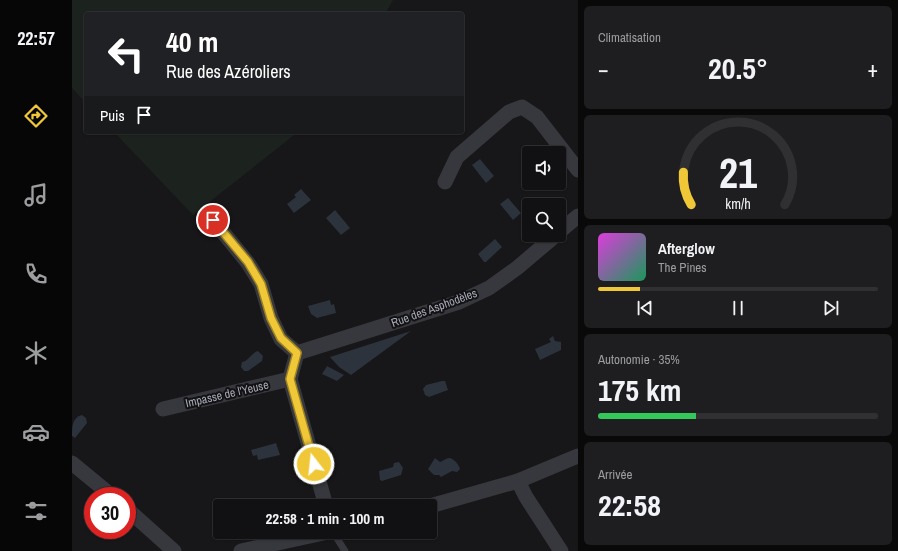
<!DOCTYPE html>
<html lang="fr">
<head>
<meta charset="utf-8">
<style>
  body { margin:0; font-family:"Archivo Narrow",sans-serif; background:#1e1e20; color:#f1f3f6; height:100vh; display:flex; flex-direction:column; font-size:15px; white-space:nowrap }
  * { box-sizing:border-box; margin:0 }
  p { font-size:13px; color:#9c9d9f }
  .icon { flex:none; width:22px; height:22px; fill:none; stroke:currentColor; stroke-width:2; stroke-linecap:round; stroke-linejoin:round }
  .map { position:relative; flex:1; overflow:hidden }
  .panel { display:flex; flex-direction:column; gap:6px; padding:6px; background:#09090a; width:320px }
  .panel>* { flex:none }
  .hud { position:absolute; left:12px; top:12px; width:380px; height:122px; border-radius:4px; box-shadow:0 1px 3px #0004,0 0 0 1px #303032; background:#202124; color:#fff; overflow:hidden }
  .buttons { position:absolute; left:450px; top:146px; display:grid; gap:8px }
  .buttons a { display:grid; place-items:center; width:44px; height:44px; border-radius:4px; background:#111012; box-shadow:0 1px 3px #0004,0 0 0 1px #303032; font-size:20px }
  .speed { position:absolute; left:12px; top:487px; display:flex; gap:8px; font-size:20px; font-weight:700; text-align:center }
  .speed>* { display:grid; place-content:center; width:52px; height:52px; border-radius:50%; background:#111012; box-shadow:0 1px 3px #0004,0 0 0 1px #303032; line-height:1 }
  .speed .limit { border:6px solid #d22; background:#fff; color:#111 }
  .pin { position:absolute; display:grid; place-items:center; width:34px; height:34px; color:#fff; margin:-17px; border:2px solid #fff; border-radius:50%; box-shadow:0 1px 4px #0007 }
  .me { position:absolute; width:44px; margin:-22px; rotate:344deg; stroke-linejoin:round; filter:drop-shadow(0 0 3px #0008) }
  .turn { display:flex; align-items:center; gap:14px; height:84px; padding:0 16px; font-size:18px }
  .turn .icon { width:52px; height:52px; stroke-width:2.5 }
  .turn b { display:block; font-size:28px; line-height:34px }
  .then { display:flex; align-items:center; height:38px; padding:0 16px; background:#0003; gap:8px; font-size:15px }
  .big { font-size:30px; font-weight:700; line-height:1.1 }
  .panel .tile { flex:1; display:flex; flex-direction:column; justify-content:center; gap:6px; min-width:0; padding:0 14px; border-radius:6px; background:#1e1e20 }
  .panel .dial { align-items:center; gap:0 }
  .dial svg { height:104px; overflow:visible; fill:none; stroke:#303032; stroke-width:7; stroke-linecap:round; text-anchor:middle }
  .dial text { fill:#f1f3f6; stroke:none }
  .song { display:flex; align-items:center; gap:12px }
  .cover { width:48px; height:48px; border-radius:6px; background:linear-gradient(135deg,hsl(300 70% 55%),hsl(150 70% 35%)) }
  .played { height:4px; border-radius:2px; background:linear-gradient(90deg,#efc737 15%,#303032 15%) }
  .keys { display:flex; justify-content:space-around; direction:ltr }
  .heat { display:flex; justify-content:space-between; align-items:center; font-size:22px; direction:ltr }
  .charge { height:6px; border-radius:3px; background:linear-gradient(90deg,#34c759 35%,#303032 0) }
  .trip { position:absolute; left:141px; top:499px; width:224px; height:40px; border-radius:4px; background:#111012; box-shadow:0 1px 3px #0004,0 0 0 1px #303032; font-weight:700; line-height:40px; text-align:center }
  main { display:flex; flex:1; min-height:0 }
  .tab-bar { display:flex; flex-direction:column; width:72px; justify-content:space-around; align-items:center; background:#070607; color:#9c9d9f }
  .tab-bar .icon { width:28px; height:28px }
  .tab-bar .on { color:#efc737 }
  .tab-bar b { font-size:18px; color:#f1f3f6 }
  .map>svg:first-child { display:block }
  .green { fill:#1c231e }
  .water { fill:#2c333c }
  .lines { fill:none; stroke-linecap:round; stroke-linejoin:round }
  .lane { stroke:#37383d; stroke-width:7 }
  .street { stroke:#37383d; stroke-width:15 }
  .route-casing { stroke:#9b8124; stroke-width:10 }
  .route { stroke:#efc737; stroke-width:7 }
  .labels { text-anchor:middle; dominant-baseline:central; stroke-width:4; stroke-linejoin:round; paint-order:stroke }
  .street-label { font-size:12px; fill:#a9abb8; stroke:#121113 }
</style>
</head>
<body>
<main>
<nav class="tab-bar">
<b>22:57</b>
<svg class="icon on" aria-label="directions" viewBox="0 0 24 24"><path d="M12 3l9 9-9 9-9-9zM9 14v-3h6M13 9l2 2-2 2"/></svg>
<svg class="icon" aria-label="music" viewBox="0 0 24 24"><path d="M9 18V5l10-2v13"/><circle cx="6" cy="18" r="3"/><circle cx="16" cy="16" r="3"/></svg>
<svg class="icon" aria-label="phone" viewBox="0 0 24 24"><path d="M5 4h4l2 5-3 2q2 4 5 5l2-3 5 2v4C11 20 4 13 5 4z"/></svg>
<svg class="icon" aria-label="climate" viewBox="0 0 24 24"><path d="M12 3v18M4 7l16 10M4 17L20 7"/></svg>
<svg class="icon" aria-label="car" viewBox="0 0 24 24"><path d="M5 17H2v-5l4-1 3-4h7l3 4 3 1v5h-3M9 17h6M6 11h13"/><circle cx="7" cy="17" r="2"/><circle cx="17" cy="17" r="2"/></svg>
<svg class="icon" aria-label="filters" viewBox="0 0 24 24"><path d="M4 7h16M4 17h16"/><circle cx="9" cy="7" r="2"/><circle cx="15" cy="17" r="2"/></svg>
</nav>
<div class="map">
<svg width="506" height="551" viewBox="0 0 506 551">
  <rect width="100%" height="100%" fill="#171618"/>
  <!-- green -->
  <g class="green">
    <path d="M0,0H321L313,14H14V103L0,88Z"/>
    <path d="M42,132H226L121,215Z"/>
  </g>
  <!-- water -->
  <g class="water">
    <path d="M408,159L422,176L414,183L400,165Z"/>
    <path d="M229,189L239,200L222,213L215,204L224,197L222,195Z"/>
    <path d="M436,198L449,213L441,220L428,204Z"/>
    <path d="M263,210L278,228L269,235L254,218Z"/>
    <path d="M423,239L430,247L414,262H412L406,254Z"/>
    <path d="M258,300L259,305L262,304L264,313L245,318L239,314L236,306Z"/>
    <path d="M339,331L279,375L267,367L258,357Z"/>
    <path d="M481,336L483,341L489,342V350L468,360L463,349L479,342L477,339Z"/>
    <path d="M186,351L191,356L190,361L176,371H172L169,367L170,362C177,361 179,353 186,351Z"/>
    <path d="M255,366L272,375L265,381L250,374Z"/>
    <path d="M370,381H373L376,390L357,397L353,395L351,389L354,385Z"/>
    <path d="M10,415L14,418L15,423L3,438L0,436C0,426 0,418 10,415Z"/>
    <path d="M204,443L208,455L186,460L185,455L181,456L179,450Z"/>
    <path d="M363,458L368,462C371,461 374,458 377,458C382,458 387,465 388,469L385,472L380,471L369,477L367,475H362L356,469Z"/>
    <path d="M327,462L331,468L329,475L310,481L308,480L307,471L321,467L322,463Z"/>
  </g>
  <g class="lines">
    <!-- lane -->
    <path class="lane" d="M261,532L273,551"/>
    <!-- street -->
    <g class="street">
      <path d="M373,182L385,157L437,112L450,107L465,117L506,170"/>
      <path d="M141,220L176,263L189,284L199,318L209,339L225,353L218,379L254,506"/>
      <path d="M487,232L506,216"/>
      <path d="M225,353L387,302L417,288L445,268L484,235"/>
      <path d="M91,409L218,379"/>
      <path d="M0,463L40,496"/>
      <path d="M446,481L454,497L489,551"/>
      <path d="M358,506L446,481L506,456"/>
      <path d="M55,509L102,551"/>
      <path d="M169,551L256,532"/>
    </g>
  </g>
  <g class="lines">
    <defs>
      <path id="route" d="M141,220L176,262L189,284L199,318L209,338L225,353L218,379L242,464"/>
    </defs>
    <!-- route casing -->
    <use href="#route" class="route-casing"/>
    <!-- route -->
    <use href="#route" class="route"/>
  </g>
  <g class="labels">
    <!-- street labels -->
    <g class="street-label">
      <text transform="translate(362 308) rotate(-20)">Rue des Asphodèles</text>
      <text transform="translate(155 394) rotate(-13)">Impasse de l'Yeuse</text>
    </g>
  </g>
</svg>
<div class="buttons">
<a><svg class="icon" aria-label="sound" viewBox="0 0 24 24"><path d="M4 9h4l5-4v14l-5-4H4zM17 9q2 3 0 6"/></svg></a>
<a><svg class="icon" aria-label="search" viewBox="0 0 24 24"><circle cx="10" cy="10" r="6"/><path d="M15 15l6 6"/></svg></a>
</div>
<div class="speed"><div class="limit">30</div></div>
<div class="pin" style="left:141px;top:220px;background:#d93025"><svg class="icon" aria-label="arrive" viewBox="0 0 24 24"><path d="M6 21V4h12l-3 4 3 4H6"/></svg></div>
<svg class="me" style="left:242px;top:464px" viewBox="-20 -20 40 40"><circle r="17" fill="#efc737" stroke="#fff" stroke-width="3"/><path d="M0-11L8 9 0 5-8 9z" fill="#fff"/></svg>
<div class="trip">22:58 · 1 min · 100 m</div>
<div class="hud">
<div class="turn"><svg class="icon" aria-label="left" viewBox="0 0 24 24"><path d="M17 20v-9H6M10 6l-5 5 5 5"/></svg><div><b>40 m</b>Rue des Azéroliers</div></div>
<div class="then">Puis<svg class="icon" aria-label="arrive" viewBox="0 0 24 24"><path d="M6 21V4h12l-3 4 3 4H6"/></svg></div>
</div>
</div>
<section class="panel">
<div class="tile"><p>Climatisation</p>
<div class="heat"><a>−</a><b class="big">20.5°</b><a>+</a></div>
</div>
<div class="tile dial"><svg viewBox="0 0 100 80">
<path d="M14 69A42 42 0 1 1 86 69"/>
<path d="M14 69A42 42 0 0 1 8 44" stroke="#efc737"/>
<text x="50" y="56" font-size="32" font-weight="700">21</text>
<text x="50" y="72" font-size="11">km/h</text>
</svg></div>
<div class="tile">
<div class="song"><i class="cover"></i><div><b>Afterglow</b><p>The Pines</p></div></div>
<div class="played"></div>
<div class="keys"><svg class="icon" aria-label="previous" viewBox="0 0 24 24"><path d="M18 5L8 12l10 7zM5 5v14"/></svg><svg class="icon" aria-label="pause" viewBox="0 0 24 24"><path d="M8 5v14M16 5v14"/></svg><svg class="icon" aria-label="next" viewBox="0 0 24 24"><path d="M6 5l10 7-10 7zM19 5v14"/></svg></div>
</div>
<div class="tile"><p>Autonomie · 35%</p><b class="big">175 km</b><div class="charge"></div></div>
<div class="tile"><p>Arrivée</p><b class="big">22:58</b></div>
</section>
</main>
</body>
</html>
